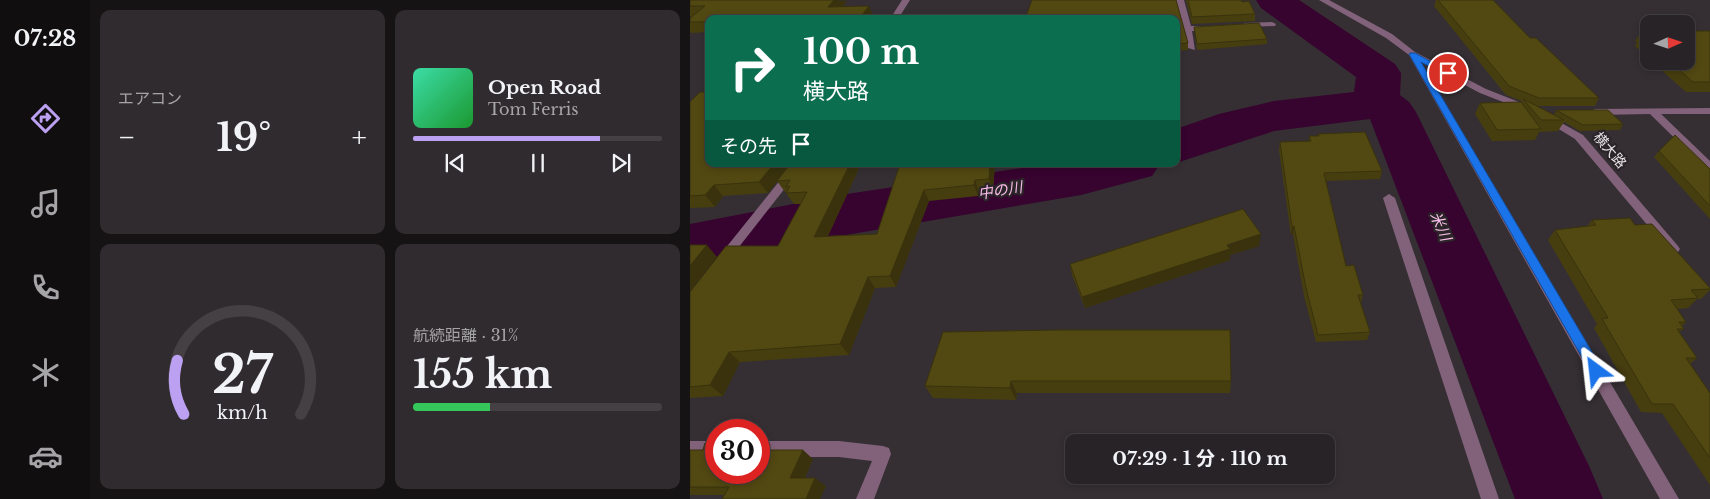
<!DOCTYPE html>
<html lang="ja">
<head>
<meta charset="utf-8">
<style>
  body { margin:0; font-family:"Libre Baskerville","Noto Sans JP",serif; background:#302b2e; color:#f1f3f6; height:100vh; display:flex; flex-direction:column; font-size:19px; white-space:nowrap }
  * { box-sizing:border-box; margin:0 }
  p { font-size:16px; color:#a5a4a7 }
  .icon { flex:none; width:28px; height:28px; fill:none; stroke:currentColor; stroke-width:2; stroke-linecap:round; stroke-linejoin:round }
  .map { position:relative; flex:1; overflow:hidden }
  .side { display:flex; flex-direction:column; gap:10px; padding:10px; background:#161315; width:600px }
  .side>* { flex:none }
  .hud { position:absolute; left:15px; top:15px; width:475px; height:152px; border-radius:10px; box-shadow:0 2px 8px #0003,0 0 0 1px #444043; background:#0b6e4f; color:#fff; overflow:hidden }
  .needle { width:32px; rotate:87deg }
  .tools { position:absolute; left:950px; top:15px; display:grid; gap:10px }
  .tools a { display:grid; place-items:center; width:55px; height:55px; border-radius:10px; background:#282326; box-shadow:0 2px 8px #0003,0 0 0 1px #444043; font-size:25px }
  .speed { position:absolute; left:15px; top:419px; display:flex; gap:10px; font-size:25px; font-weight:700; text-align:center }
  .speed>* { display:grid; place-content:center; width:65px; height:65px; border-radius:50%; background:#282326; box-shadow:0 2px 8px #0003,0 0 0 1px #444043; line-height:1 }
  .speed .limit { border:8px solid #d22; background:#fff; color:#111 }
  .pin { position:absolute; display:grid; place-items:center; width:42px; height:42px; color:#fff; margin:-21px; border:2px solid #fff; border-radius:50%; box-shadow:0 1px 5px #0007 }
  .me { position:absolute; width:55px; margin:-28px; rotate:330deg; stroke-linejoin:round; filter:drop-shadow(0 0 4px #0008) }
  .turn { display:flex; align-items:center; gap:18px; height:105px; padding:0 15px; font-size:22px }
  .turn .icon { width:65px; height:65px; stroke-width:2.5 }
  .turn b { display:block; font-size:35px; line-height:42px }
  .then { display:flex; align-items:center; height:48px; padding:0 15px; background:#0003; gap:10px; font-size:19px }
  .big { font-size:38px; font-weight:700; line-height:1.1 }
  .side .card { flex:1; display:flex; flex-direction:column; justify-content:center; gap:8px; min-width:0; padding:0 18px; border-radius:10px; background:#302b2e }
  .side .dial { align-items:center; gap:0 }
  .dial svg { height:130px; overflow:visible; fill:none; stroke:#444043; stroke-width:7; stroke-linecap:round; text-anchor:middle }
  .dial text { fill:#f1f3f6; stroke:none }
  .song { display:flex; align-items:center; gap:15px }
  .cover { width:60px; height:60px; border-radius:8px; background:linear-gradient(135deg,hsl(160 70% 55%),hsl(130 70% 35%)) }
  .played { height:5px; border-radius:2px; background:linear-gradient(90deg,#bca0f2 75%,#444043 75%) }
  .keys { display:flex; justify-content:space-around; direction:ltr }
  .heat { display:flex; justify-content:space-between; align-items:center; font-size:28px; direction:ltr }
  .charge { height:8px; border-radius:4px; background:linear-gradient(90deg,#34c759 31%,#444043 0) }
  .side .tiles { flex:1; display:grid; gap:10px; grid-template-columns:repeat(2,1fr) }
  .trip { position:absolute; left:375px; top:434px; width:270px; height:50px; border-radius:10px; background:#282326; box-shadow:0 2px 8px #0003,0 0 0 1px #444043; font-weight:700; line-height:50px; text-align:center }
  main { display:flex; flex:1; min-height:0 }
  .menu { display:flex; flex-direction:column; width:90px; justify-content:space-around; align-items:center; background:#100e0f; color:#a5a4a7 }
  .menu .icon { width:35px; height:35px }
  .menu .active { color:#bca0f2 }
  .menu b { font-size:22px; color:#f1f3f6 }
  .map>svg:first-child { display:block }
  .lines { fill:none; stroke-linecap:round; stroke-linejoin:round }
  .river { fill:#37032f; fill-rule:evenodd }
  .service { fill:#82627a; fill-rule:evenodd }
  .minor { fill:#82627a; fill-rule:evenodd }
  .wall { fill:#473e0f }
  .shaded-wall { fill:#39320d }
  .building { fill:#524812; stroke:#39320d }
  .route { fill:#1a73e8; stroke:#114b97 }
  .labels { text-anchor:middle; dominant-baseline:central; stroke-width:4.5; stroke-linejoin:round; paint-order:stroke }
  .street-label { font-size:14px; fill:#e7e3e6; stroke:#2b2529 }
  .water-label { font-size:15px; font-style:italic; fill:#f9bce9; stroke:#2b2529 }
</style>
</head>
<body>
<main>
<nav class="menu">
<b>07:28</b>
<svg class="icon active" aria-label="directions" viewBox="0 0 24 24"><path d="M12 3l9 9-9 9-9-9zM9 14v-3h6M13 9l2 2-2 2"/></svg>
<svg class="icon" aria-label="music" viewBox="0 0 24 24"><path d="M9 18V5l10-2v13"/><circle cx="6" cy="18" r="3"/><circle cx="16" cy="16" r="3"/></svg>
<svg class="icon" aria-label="phone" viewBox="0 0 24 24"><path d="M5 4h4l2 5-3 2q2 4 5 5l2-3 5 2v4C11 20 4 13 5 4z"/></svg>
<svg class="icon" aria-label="climate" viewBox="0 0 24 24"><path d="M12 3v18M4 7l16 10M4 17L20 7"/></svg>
<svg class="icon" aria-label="car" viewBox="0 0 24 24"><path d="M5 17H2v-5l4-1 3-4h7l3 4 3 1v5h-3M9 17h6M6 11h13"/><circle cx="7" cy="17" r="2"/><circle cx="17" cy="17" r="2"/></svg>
</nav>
<section class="side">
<div class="tiles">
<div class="card"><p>エアコン</p>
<div class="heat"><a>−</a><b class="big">19°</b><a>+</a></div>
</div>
<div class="card">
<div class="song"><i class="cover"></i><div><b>Open Road</b><p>Tom Ferris</p></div></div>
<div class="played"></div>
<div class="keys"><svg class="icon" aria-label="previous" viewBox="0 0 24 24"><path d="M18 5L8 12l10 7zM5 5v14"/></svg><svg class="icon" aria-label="pause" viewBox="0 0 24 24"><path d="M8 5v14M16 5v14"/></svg><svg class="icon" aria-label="next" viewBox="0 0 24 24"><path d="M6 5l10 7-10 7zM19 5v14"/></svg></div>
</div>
<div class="card dial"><svg viewBox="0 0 100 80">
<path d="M14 69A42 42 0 1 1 86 69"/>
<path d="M14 69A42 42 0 0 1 10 36" stroke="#bca0f2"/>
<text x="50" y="56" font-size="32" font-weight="700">27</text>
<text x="50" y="72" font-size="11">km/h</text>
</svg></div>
<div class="card"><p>航続距離 · 31%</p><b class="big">155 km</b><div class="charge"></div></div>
</div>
</section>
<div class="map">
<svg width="1020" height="499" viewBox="0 0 1020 499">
  <rect width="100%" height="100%" fill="#352f33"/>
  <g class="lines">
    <!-- river -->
    <g class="river">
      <path d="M566,0H609L705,64L711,73L710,95L719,102L726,112L900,468L913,499H825L680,119L584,131L486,163V129L529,114L584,101L664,92L666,77L571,8Z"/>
      <path d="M359,164H470L462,176L391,195L150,236L0,270V224L150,195Z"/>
    </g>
    <!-- service -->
    <g class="service">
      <path d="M486,0H494L501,26H520L524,28L520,30L502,31L505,50L498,48Z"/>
      <path d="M582,22L586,24L585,26L555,27L551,25L555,23Z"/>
    </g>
    <!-- minor -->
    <g class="minor">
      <path d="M212,0H220L208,19H200Z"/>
      <path d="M629,0H639L702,34L725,52L796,89L842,107V111H836L790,93L731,62L989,499H970L719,55L696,38Z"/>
      <path d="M1020,108V114H971L1020,161V170L1016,169L960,114L905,115L900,112L905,109Z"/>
      <path d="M857,115L893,135L988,246L990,249L988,252H980L885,139L854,120L852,118Z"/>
      <path d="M103,164H114L38,261H30L28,258L30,255Z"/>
      <path d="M699,194L705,198L809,499H791L693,198Z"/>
      <rect x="0" y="441" width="26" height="16"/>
      <path d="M69,441H149L193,446L199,448L201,454L184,499H166L182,461L149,457H69Z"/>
    </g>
  </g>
  <!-- wall -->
  <g class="wall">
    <path d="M0,0L157,1L152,7L183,16L19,19V32L1,33L0,31V18L2,16H0Z"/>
    <path d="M486,0L498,43V50L486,51Z"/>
    <path d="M496,0H551L552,2L565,14V21L502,24Z"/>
    <path d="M746,0H803L840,38L909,98L905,106H847L864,115L866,110L933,124L930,130L890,131L874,122L868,131L849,132L845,140L802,141L785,114L790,103H831L832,101L816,95L744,6Z"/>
    <path d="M504,27L577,39V44L507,50Z"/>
    <path d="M1020,31V92H996L961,61H996Z"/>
    <path d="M951,32H959V59L945,46L947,43L945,41Z"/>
    <path d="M16,92L19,164H171L138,236L187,234L210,164H305L303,190L289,192L288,196L239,201L206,287L185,288L159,355L50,362L33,396L0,398V292L88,246L111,204H104L96,193V192H95L87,181L78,193L33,196L25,207L0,208V102Z"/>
    <path d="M628,134L692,171L690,179L636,181L656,266L673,295L671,303L680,332L677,340L626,342L614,296L603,234L601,235L589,150L590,142L619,141V136H628Z"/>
    <path d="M969,151L1020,169V219L964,157Z"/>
    <path d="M902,220L945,225L1020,288V290L1011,299H1007L998,308L987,309L996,322L992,326L994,329L989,332L1007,358L1000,364L1020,393V485L972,413L951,412L904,328L907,324L858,240L865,230L897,226Z"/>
    <path d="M569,246L540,255V260L395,308L382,275L380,264Z"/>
    <path d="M253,332L541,381L540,393H327L326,400L243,398L235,386Z"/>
    <path d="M0,450L26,472L123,459L115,478L136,486L34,495H0Z"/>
  </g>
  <!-- shaded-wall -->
  <g class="shaded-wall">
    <path d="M144,0L157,1L142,17L138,7Z"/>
    <path d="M179,6L183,16L181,19H169Z"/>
    <path d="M84,164H101L78,193L69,182Z"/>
    <path d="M160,164H171L132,248L124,237Z"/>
    <path d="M300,164H305L303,190L299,179Z"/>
    <path d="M285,180L289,192L288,196L284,185Z"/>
    <path d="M24,185L33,196L25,207L15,195Z"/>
    <path d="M234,190L239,201L206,287L200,276Z"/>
    <path d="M604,226L603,234L601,235L602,227Z"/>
    <path d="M571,234L569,246L540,255V260L395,308L392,297Z"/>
    <path d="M17,245L27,257L0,291V266Z"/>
    <path d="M178,277L185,288L159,355L150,344Z"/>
    <path d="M39,352L50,362L33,396L20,385Z"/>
    <path d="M321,381L327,393L326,400L320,388Z"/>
    <path d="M113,450L123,459L111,486L100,478Z"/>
    <path d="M125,478L136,486L130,499H116Z"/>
  </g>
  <!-- building -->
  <g class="building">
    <path d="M0,0H144L138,7L179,6L169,19H19V22H0V18L15,6H0Z"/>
    <path d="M342,0H486L498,43L486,44V19H335Z"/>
    <path d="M498,0H551L552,2L559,1L565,14L502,17Z"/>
    <path d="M748,0H803L840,38H846L909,98H849L819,86Z"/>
    <path d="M569,23L577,39L507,44L504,27Z"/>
    <path d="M996,31H1020V82H1003L979,61H996Z"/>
    <path d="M951,32H959V44L950,37H956Z"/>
    <path d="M19,89V164H84L69,182L24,185L15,195L0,196V102L10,92H16Z"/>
    <path d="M833,99L874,120H851Z"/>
    <path d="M831,102L851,129L807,130L790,103Z"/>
    <path d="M866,110H918L933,124L893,125Z"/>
    <path d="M675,132L692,171L634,173L656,266L664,265L673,295H668L680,332L628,335L616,288L604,226L602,227L590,142L621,141L619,136H629L628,134Z"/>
    <path d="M985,135L1020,169V206L969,151Z"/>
    <path d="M100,164H160L124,237L187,234L210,164H300L299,179L285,180L284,185L234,190L200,276L178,277L150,344L39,352L20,385L0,387V292L36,246H88L117,192L96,193L100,186L96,187L100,180L87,181Z"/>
    <path d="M553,209L571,234L537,245L540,249L392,297L380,264Z"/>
    <path d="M940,218L945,225L962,224L1020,288V289L1001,290L1008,298L981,300L996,322H989L994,329H987L1007,358H996L1020,393V458L983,404H962L912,319L918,318L865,230L906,225L902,220Z"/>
    <path d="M0,245H17L0,266Z"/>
    <path d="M368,330H540L541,381H321L320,388L235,386L253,332Z"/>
    <path d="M15,443H26V472H69V450H113L100,478H125L116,499H32L39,487H0V450H13Z"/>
  </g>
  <!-- route -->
  <path class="route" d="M720,53H725L762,73L755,75L731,62L911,367L913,371L911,375L906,377L902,375L719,54Z"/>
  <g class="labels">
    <!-- street labels -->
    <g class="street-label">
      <text transform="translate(920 150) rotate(50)">横大路</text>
    </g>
    <!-- water labels -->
    <g class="water-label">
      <text transform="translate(310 190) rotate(-9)">中の川</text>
      <text transform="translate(751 226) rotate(67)">米川</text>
    </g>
  </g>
</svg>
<div class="tools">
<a><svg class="needle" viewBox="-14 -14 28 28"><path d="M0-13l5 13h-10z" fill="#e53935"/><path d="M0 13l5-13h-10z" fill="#a5a4a7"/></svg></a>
</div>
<div class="speed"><div class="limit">30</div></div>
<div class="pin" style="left:758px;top:73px;background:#d93025"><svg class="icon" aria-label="arrive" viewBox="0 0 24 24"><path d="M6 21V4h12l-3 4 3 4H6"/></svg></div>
<svg class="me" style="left:906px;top:371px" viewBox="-20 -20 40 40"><path d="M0-17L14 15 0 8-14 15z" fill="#1a73e8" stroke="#fff" stroke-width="4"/></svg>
<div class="trip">07:29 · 1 分 · 110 m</div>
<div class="hud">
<div class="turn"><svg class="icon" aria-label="right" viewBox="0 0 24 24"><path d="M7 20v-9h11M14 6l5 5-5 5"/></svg><div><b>100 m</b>横大路</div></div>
<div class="then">その先<svg class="icon" aria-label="arrive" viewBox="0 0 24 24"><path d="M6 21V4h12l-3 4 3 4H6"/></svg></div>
</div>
</div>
</main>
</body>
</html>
